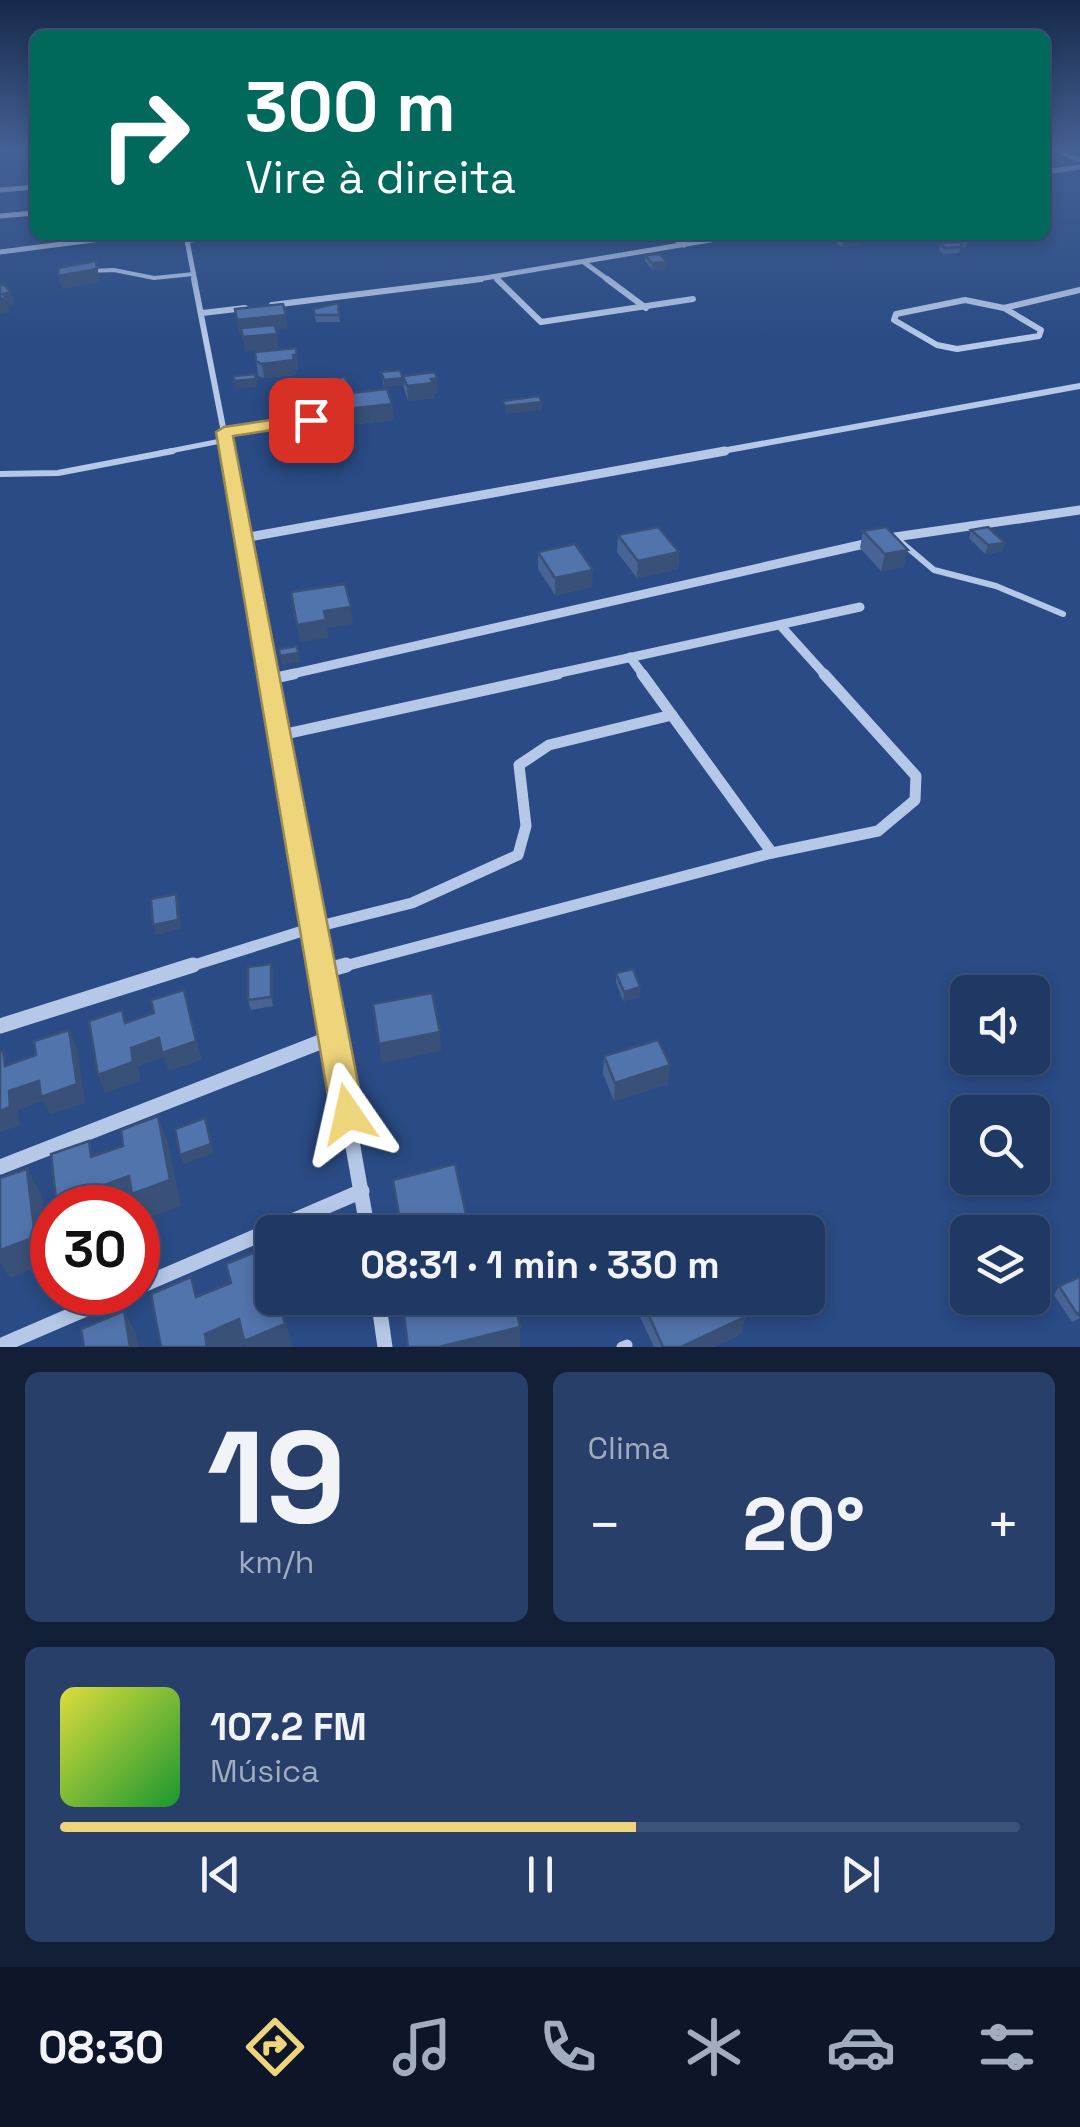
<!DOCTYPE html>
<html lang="pt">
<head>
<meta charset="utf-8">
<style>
  body { margin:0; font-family:"Space Grotesk",sans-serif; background:#283f6a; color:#f1f3f6; height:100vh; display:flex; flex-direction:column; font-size:38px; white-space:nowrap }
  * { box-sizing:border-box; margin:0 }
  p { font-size:32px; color:#a2acbf }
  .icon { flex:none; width:55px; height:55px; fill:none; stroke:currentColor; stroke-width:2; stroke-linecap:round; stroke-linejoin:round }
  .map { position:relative; height:1347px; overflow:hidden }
  .sheet { display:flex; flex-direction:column; gap:25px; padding:25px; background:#121f37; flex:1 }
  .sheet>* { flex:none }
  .hud { position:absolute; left:30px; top:30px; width:1020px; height:210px; border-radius:15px; box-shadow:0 5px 15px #0003,0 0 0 2px #3d5278; background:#00695c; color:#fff; overflow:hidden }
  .controls { position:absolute; left:950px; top:975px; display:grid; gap:20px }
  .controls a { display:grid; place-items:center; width:100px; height:100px; border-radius:15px; background:#203864; box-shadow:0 5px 15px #0003,0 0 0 2px #3d5278; font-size:50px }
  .speed { position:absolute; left:30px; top:1185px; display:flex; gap:20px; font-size:50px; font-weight:700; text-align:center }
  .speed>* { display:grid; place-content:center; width:130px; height:130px; border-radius:50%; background:#203864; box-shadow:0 5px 15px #0003,0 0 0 2px #3d5278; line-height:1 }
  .speed .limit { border:15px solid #d22; background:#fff; color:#111 }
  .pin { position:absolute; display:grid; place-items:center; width:85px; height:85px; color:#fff; margin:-42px; border-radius:20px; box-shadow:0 5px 15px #0006 }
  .me { position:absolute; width:110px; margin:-55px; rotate:349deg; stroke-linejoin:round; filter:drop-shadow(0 0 8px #0008) }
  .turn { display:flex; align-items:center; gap:35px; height:210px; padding:0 50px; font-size:45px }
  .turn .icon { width:130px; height:130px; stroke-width:2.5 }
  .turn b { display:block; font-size:70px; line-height:85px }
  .big { font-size:75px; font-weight:700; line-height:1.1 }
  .sheet .widget { flex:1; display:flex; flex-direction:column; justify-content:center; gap:15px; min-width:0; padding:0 35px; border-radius:15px; background:#283f6a }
  .sheet .dial { align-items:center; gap:0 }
  .dial b { font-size:130px; line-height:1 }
  .song { display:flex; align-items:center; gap:30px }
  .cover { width:120px; height:120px; border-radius:15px; background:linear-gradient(135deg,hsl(60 70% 55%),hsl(130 70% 35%)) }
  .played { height:10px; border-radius:5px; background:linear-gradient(90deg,#eed57c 60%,#3d5278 60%) }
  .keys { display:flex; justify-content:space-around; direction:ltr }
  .heat { display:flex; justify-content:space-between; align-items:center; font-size:55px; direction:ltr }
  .sheet .tiles { flex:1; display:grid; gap:25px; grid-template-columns:1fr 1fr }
  .widget:last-child { grid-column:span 2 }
  .trip { position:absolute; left:255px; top:1215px; width:570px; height:100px; border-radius:15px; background:#203864; box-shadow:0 5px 15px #0003,0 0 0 2px #3d5278; font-weight:700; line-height:100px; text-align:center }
  .tab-bar { display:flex; height:160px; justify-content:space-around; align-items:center; background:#0d1628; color:#a2acbf }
  .tab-bar .icon { width:70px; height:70px }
  .tab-bar .active { color:#eed57c }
  .tab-bar b { font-size:45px; color:#f1f3f6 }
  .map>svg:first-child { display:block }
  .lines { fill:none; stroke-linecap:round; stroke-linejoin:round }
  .lane-far3 { stroke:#b5c8e7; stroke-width:4 }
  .lane-far2 { stroke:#b5c8e7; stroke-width:5 }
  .lane-far1 { stroke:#b5c8e7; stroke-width:6 }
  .lane { stroke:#b5c8e7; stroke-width:11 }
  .street-far4 { stroke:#b5c8e7; stroke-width:5 }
  .street-far3 { stroke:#b5c8e7; stroke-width:6 }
  .street-far2 { stroke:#b5c8e7; stroke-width:9 }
  .street-far1 { stroke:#b5c8e7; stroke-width:11 }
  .street { stroke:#b5c8e7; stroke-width:15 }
  .wall { fill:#476494 }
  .shaded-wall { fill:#395178 }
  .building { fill:#5274ac; stroke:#395178; stroke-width:2.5 }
  .route { fill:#eed57c; stroke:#9b8a51; stroke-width:2.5 }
</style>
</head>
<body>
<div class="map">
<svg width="1080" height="1347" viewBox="0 0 1080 1347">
  <rect width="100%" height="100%" fill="#2a4b85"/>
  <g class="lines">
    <!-- lane-far3 -->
    <g class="lane-far3">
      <path d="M187,241L235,235"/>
      <path d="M89,271L114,270L154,278L194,274"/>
    </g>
    <!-- lane-far2 -->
    <g class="lane-far2">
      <path d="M224,432L311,420"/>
      <path d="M160,453L226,440"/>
    </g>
    <!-- lane-far1 -->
    <g class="lane-far1">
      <path d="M0,474L58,473L173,451"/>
      <path d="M895,537L934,570L996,586L1063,614"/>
    </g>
    <!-- lane -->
    <path class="lane" d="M622,1347L627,1345"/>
    <!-- street-far4 -->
    <g class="street-far4">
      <path d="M1055,150L1080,160"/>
      <path d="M1045,172L1080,167"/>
      <path d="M0,190L35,187"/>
      <path d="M0,216L35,213"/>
      <path d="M186,235L195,282"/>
      <path d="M669,235L684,245"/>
      <path d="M0,252L132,235"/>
      <path d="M585,263L611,282"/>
      <path d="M496,278L500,282"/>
      <path d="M461,282L740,235"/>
    </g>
    <!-- street-far3 -->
    <g class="street-far3">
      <path d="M194,279L228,453"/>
      <path d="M497,279L541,322L693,299"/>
      <path d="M607,279L646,308"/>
      <path d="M965,300L1004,308L1041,330L1039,336L957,349L937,345L894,320L896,314Z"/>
      <path d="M272,305L481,279"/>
      <path d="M1004,308L1080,290"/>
      <path d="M202,313L245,308"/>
      <path d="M711,453L1080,386"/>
    </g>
    <!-- street-far2 -->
    <g class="street-far2">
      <path d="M227,451L270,676"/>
      <path d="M244,538L725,451"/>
      <path d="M780,625L826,676"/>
      <path d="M630,657L644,676"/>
      <path d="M283,676L895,537L1080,510"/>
      <path d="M546,676L860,607"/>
    </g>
    <!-- street-far1 -->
    <g class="street-far1">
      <path d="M270,674L322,968"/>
      <path d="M642,674L772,853"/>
      <path d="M271,679L294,674"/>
      <path d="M281,735L558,674"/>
      <path d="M185,968L312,928L412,903L518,855L526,826L519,765L549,745L672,715"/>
      <path d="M337,968L772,853L878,831L915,800L916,776L824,674"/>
    </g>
    <!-- street -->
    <g class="street">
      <path d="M321,965L368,1232"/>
      <path d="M321,972L346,965"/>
      <path d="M0,1026L193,965"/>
      <path d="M0,1167L333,1037"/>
      <path d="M138,1287L362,1191"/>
      <path d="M378,1298L385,1347"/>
      <path d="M0,1346L125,1292"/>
    </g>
  </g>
  <!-- wall -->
  <g class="wall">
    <path d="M827,235H861L860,245L842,247L826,237Z"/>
    <path d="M935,235H969L966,247H961L959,253L943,254L939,250L940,243H942L935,237Z"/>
    <path d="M645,255L667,262V269L652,270L645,261Z"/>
    <path d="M338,303L340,322H316L313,309Z"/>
    <path d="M255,352L299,369L295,370L296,375L264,378L258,376Z"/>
    <path d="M381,372L403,377L438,393L433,394L434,398L408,401L403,385L384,387Z"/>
    <path d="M328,379L349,389V393L394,420L340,426L334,396H331Z"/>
    <path d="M971,530L1005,543L1002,551L985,554L969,538Z"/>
    <path d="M863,531L904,567L881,571L860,548Z"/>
    <path d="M618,535L679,552L678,569L637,578L617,552Z"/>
    <path d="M538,552L592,587L555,595L538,569Z"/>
    <path d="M271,964L273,973V1006L251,1010L248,1000Z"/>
    <path d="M616,973L640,987V997L623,1001L616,982Z"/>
    <path d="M604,1056L668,1084L614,1101L603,1074Z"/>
    <path d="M1059,1286L1080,1318L1072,1322L1054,1295Z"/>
    <path d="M581,1298H617V1305L587,1316Z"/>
    <path d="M642,1300L745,1317L741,1334L713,1347H654L640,1317Z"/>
  </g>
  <!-- shaded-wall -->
  <g class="shaded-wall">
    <path d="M844,235H861L860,245L842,247Z"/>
    <path d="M96,261L100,282L62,289L58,276Z"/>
    <path d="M667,262V269L652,270V263Z"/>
    <path d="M11,292L15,306L9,307L11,312L0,314V299L3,294Z"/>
    <path d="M286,315L288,329L239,334L237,320Z"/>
    <path d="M277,334L279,348L245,352L243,337Z"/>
    <path d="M293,355H297L299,369L295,370L296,375L264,378L262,364Z"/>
    <path d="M403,378L404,385L384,387V380Z"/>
    <path d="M437,378L438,393L433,394L434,398L408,401L407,386Z"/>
    <path d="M256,379L257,387L236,389L234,381Z"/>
    <path d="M542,402V410L505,414V406Z"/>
    <path d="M392,404L394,420L340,426L338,410Z"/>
    <path d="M1005,543L1002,551L985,554L988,545Z"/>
    <path d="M908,550L904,567L881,571L885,554Z"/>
    <path d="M679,552L678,569L637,578L638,561Z"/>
    <path d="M593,570L592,587L555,595V578Z"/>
    <path d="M351,607L353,624L327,628L329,638L300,642L297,625L324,611Z"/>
    <path d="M298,653L300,662L281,665L280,656Z"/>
    <path d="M176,894L179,903L181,929L156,935L153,925Z"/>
    <path d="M271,964L273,973V1006L271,997Z"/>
    <path d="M640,987V997L623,1001L624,992Z"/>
    <path d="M184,990L202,1060L169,1071L164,1057L138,1066L140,1081L105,1093L98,1075L131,1048Z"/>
    <path d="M69,1030L77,1048L85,1103L50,1115L43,1101L18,1110L19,1126L0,1132V1111L9,1091Z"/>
    <path d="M440,1032L441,1051L382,1063L379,1044Z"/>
    <path d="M670,1065L668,1084L614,1101L615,1083Z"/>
    <path d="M158,1116L168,1143L181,1206L144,1220L137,1204L126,1208H96V1188Z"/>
    <path d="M205,1118L214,1153L184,1164L180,1155Z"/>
    <path d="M27,1169L42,1195L49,1263L10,1278L0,1262V1246Z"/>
    <path d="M278,1298H280L292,1347H246L245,1345L241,1347H207L205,1334Z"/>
    <path d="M615,1298H617V1305L587,1316L588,1307Z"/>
    <path d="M124,1311L137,1336L139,1347H130Z"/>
    <path d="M745,1317L741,1334L713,1347H681Z"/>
    <path d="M520,1327V1347H439Z"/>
  </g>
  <!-- building -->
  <g class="building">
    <path d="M961,242V247L945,248L940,243Z"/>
    <path d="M660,254L667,262L652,263L645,255Z"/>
    <path d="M96,261L97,269L58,276V268Z"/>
    <path d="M0,285H4L11,292L3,294L7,298L0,299Z"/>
    <path d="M338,303L339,315H315L313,309Z"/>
    <path d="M283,304L286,315L237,320L235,309Z"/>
    <path d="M275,325L277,334L243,337L241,328Z"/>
    <path d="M296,348L297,355H293L294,360L262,364L256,361L255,352Z"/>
    <path d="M400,370L403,378L384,380L381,372Z"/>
    <path d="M435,372L437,378L431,379L433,383L407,386L403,376Z"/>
    <path d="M255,374L256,379L234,381V376Z"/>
    <path d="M345,377L349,389L331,388L328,379Z"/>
    <path d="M387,389L392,404L338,410L334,395Z"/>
    <path d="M539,396L542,402L505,406L502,401Z"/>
    <path d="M658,527L679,552L638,561L618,535Z"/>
    <path d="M886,527L908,550L885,554L863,531Z"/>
    <path d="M988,527L1005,543L988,545L971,530Z"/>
    <path d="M575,544L593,570L555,578L538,552Z"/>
    <path d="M345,584L351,607L324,611L326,620L297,625L291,592Z"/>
    <path d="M297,646L298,653L280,656L279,649Z"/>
    <path d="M176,894L178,920L153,925L151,899Z"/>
    <path d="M271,964V997L248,1000V967Z"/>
    <path d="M633,969L640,987L624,992L616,973Z"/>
    <path d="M184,990L196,1041L162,1053L159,1038L131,1048L133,1062L98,1075L89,1021L122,1010L125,1023L154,1013L151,1000Z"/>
    <path d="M432,993L440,1032L379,1044L373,1004Z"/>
    <path d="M69,1030L77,1084L41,1097L39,1081L9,1091L10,1107L0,1111V1052L3,1051L5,1066L36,1055L34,1041Z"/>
    <path d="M658,1040L670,1065L615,1083L604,1056Z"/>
    <path d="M158,1116L170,1180L132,1194L129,1176L96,1188L99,1206L57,1208L51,1154L89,1141L91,1157L123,1146L121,1130Z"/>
    <path d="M205,1118L211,1144L180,1155L175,1129Z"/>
    <path d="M455,1164L470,1232H402L393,1180Z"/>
    <path d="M27,1169L35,1237L0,1250V1178Z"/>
    <path d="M266,1248L272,1275V1298H278L285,1324L244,1341L239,1319L205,1334L207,1347H161L151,1294L191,1277L196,1297L231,1283L226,1264Z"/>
    <path d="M1080,1277V1312L1077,1314L1059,1286Z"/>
    <path d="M402,1298H514L520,1327L439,1347H408Z"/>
    <path d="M584,1298H615L588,1307Z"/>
    <path d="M647,1298H735L745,1317L681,1347H663L642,1300Z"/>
    <path d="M124,1311L130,1347H84L81,1329Z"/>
  </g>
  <!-- sky -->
  <linearGradient id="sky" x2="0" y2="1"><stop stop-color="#172949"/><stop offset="0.44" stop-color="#446194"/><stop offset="1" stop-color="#446194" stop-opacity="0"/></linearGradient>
  <rect width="1080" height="338" fill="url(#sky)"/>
  <!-- route -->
  <path class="route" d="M311,414L319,420L317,423L233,436L364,1114L359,1125L348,1130L336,1125L331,1114L216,432L224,427Z"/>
</svg>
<div class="controls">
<a><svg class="icon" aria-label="sound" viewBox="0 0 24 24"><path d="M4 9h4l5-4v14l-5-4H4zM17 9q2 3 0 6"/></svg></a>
<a><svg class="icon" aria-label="search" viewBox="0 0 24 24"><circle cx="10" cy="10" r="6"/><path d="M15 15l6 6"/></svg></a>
<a><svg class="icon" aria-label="layers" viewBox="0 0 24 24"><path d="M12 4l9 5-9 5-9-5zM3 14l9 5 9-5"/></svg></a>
</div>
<div class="speed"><div class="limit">30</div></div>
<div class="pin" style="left:311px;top:420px;background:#d93025"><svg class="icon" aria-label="arrive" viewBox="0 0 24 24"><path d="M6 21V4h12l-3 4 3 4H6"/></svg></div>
<svg class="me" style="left:348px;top:1114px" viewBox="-20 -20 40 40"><path d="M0-17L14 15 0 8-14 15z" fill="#eed57c" stroke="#fff" stroke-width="4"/></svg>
<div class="trip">08:31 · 1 min · 330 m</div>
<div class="hud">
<div class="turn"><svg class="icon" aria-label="right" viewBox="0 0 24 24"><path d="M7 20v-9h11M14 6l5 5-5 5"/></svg><div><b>300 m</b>Vire à direita</div></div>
</div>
</div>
<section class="sheet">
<div class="tiles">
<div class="widget dial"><b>19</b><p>km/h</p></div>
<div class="widget"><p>Clima</p>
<div class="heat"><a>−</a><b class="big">20°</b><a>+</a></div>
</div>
<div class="widget">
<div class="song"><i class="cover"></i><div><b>107.2 FM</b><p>Música</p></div></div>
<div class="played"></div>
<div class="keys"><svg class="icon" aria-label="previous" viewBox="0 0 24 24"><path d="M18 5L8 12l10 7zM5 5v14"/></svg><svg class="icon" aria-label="pause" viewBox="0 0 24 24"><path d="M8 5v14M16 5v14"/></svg><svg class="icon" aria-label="next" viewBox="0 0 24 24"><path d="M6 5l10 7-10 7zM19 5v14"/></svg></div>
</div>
</div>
</section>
<nav class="tab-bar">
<b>08:30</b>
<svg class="icon active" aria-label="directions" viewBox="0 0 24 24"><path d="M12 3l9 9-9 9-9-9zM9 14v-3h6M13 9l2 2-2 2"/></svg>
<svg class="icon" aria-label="music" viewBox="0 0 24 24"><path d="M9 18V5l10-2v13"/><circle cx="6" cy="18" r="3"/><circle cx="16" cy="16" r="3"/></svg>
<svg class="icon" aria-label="phone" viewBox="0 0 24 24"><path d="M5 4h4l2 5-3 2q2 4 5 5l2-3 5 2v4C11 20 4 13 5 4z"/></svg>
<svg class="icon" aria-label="climate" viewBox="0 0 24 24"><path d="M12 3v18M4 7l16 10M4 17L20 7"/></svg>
<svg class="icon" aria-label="car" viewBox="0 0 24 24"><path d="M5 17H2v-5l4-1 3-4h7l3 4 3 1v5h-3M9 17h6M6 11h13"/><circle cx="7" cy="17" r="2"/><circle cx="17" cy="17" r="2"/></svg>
<svg class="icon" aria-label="filters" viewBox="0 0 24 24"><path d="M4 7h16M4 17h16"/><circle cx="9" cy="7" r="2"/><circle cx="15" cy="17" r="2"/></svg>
</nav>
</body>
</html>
